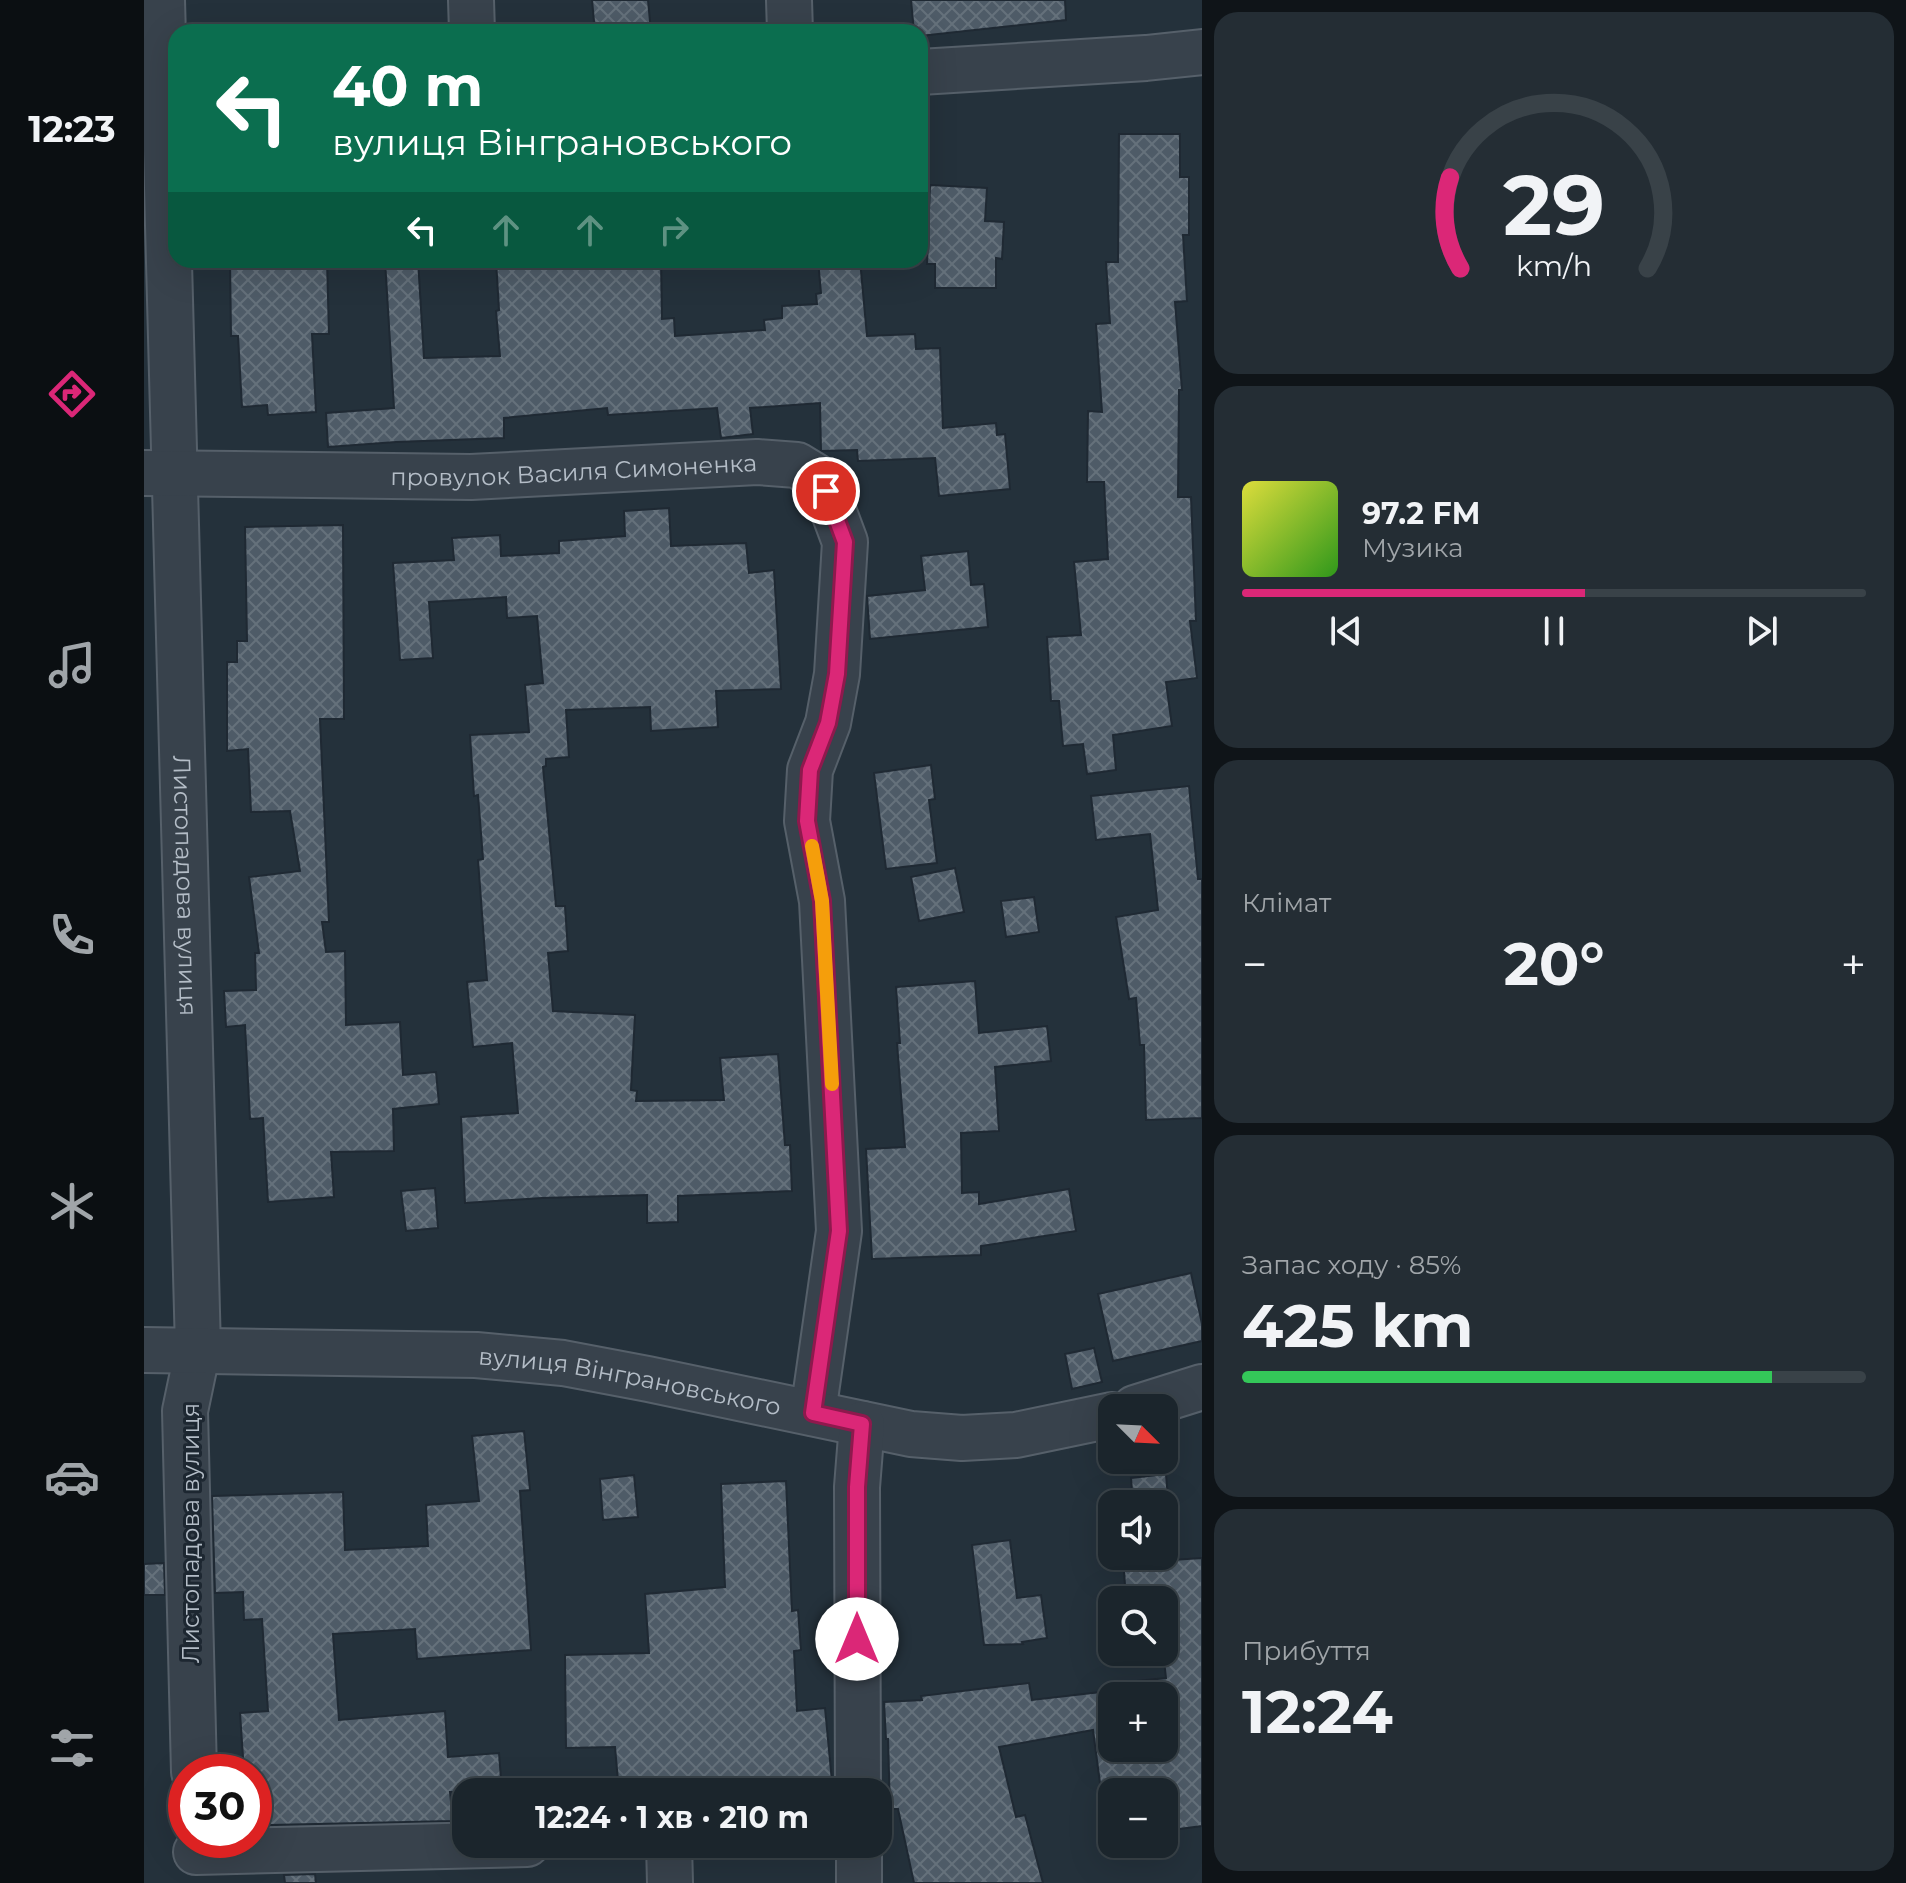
<!DOCTYPE html>
<html lang="uk">
<head>
<meta charset="utf-8">
<style>
  body { margin:0; font-family:Montserrat,sans-serif; background:#242d34; color:#f1f3f6; height:100vh; display:flex; flex-direction:column; font-size:30px; white-space:nowrap }
  * { box-sizing:border-box; margin:0 }
  p { font-size:26px; color:#a0a5a9 }
  .icon { flex:none; width:44px; height:44px; fill:none; stroke:currentColor; stroke-width:2; stroke-linecap:round; stroke-linejoin:round }
  .map { position:relative; flex:1; overflow:hidden }
  .side { display:flex; flex-direction:column; gap:12px; padding:12px; background:#0f1418; width:704px }
  .side>* { flex:none }
  .hud { position:absolute; left:24px; top:24px; width:760px; height:244px; border-radius:24px; box-shadow:0 8px 32px #0002,0 0 0 2px #394248; background:#0b6e4f; color:#fff; overflow:hidden }
  .needle { width:52px; rotate:114deg }
  .fabs { position:absolute; left:954px; top:1394px; display:grid; gap:16px }
  .fabs a { display:grid; place-items:center; width:80px; height:80px; border-radius:16px; background:#1b252c; box-shadow:0 8px 32px #0002,0 0 0 2px #394248; font-size:40px }
  .speed { position:absolute; left:24px; top:1754px; display:flex; gap:16px; font-size:40px; font-weight:700; text-align:center }
  .speed>* { display:grid; place-content:center; width:104px; height:104px; border-radius:50%; background:#1b252c; box-shadow:0 8px 32px #0002,0 0 0 2px #394248; line-height:1 }
  .speed .limit { border:12px solid #d22; background:#fff; color:#111 }
  .pin { position:absolute; display:grid; place-items:center; width:68px; height:68px; color:#fff; margin:-34px; border:4px solid #fff; border-radius:50%; box-shadow:0 2px 8px #0007 }
  .me { position:absolute; width:88px; margin:-44px; rotate:0deg; stroke-linejoin:round; filter:drop-shadow(0 0 6px #0008) }
  .turn { display:flex; align-items:center; gap:28px; height:168px; padding:0 32px; font-size:36px }
  .turn .icon { width:104px; height:104px; stroke-width:2.5 }
  .turn b { display:block; font-size:56px; line-height:68px }
  .lanes { display:flex; align-items:center; height:76px; padding:0 32px; background:#0003; justify-content:center; gap:40px; direction:ltr }
  .lanes .off { opacity:.35 }
  .big { font-size:60px; font-weight:700; line-height:1.1 }
  .side .widget { flex:1; display:flex; flex-direction:column; justify-content:center; gap:12px; min-width:0; padding:0 28px; border-radius:24px; background:#242d34 }
  .side .dial { align-items:center; gap:0 }
  .dial svg { height:208px; overflow:visible; fill:none; stroke:#394248; stroke-width:7; stroke-linecap:round; text-anchor:middle }
  .dial text { fill:#f1f3f6; stroke:none }
  .song { display:flex; align-items:center; gap:24px }
  .cover { width:96px; height:96px; border-radius:12px; background:linear-gradient(135deg,hsl(60 70% 55%),hsl(110 70% 35%)) }
  .played { height:8px; border-radius:4px; background:linear-gradient(90deg,#db2777 55%,#394248 55%) }
  .keys { display:flex; justify-content:space-around; direction:ltr }
  .heat { display:flex; justify-content:space-between; align-items:center; font-size:44px; direction:ltr }
  .charge { height:12px; border-radius:6px; background:linear-gradient(90deg,#34c759 85%,#394248 0) }
  .trip { position:absolute; left:308px; top:1778px; width:440px; height:80px; border-radius:24px; background:#1b252c; box-shadow:0 8px 32px #0002,0 0 0 2px #394248; font-weight:700; line-height:80px; text-align:center }
  main { display:flex; flex:1; min-height:0 }
  .menu { display:flex; flex-direction:column; width:144px; justify-content:space-around; align-items:center; background:#0b0f12; color:#a0a5a9 }
  .menu .icon { width:56px; height:56px }
  .menu .current { color:#db2777 }
  .menu b { font-size:36px; color:#f1f3f6 }
  .map>svg:first-child { display:block }
  .building { fill:url(#building-cross-hatch); stroke:#1f2933; stroke-width:2; fill-rule:evenodd }
  .lines { fill:none; stroke-linecap:round; stroke-linejoin:round }
  .minor-casing { stroke:#56606a; stroke-width:48 }
  .minor { stroke:#38424c; stroke-width:44 }
  .route-casing { stroke:#8e194d; stroke-width:20 }
  .route { stroke:#db2777; stroke-width:14 }
  .slow { stroke:#f59e0b; stroke-width:14 }
  .labels { text-anchor:middle; dominant-baseline:central; stroke-width:6; stroke-linejoin:round; paint-order:stroke }
  .street-label { font-size:24px; fill:#b4bdc7; stroke:#1d2731 }
</style>
</head>
<body>
<main>
<nav class="menu">
<b>12:23</b>
<svg class="icon current" aria-label="directions" viewBox="0 0 24 24"><path d="M12 3l9 9-9 9-9-9zM9 14v-3h6M13 9l2 2-2 2"/></svg>
<svg class="icon" aria-label="music" viewBox="0 0 24 24"><path d="M9 18V5l10-2v13"/><circle cx="6" cy="18" r="3"/><circle cx="16" cy="16" r="3"/></svg>
<svg class="icon" aria-label="phone" viewBox="0 0 24 24"><path d="M5 4h4l2 5-3 2q2 4 5 5l2-3 5 2v4C11 20 4 13 5 4z"/></svg>
<svg class="icon" aria-label="climate" viewBox="0 0 24 24"><path d="M12 3v18M4 7l16 10M4 17L20 7"/></svg>
<svg class="icon" aria-label="car" viewBox="0 0 24 24"><path d="M5 17H2v-5l4-1 3-4h7l3 4 3 1v5h-3M9 17h6M6 11h13"/><circle cx="7" cy="17" r="2"/><circle cx="17" cy="17" r="2"/></svg>
<svg class="icon" aria-label="filters" viewBox="0 0 24 24"><path d="M4 7h16M4 17h16"/><circle cx="9" cy="7" r="2"/><circle cx="15" cy="17" r="2"/></svg>
</nav>
<div class="map">
<svg width="1058" height="1883" viewBox="0 0 1058 1883">
  <defs>
    <pattern id="building-cross-hatch" width="8" height="8" patternUnits="userSpaceOnUse" patternTransform="scale(2)"><rect width="8" height="8" fill="#4e5b67"/><path d="M0 0l8 8M0 8l8-8" fill="none" stroke="#65717b"/></pattern>
  </defs>
  <rect width="100%" height="100%" fill="#24313b"/>
  <!-- building -->
  <g class="building">
    <path d="M448,0H504L507,32H451Z"/>
    <path d="M767,0H921L922,20L776,36V32H770Z"/>
    <path d="M975,134H1036V177H1045V235H1039L1043,301L1031,302L1038,390H1035L1034,497H1047L1052,621H1046L1053,678L1022,682L1028,726L969,735L972,770L943,774L939,744L919,746L915,701H907L903,637L937,635L930,562L964,559L960,482H943L944,411L958,412L952,324L966,323L962,262H974Z"/>
    <path d="M786,185L843,188L841,221L860,222L858,259L852,258V288H791V264H783Z"/>
    <path d="M86,260H183L185,334H168L172,412L124,415L123,405L98,407L94,336H87Z"/>
    <path d="M241,260H274L280,358L356,356L352,311L355,310L352,260H517L518,319L530,318L531,336L621,330L620,320L638,318V306L673,304L672,294L677,293L674,260H716L723,336L771,334L772,349L796,348L799,428L852,423L853,435L861,434L866,489L795,496L791,458L714,461L713,450L677,451L676,403L606,408L609,434L577,438L573,408L464,415L463,408L360,418V438L252,442L184,447L182,413L250,408Z"/>
    <path d="M525,508L527,546L602,543L605,573L630,570L637,689L572,691L574,727L507,731L506,707L422,710L425,757L402,759V766L399,767L412,906H421L424,951L404,953L409,1011L491,1015L487,1090L493,1091L492,1101L580,1100L576,1058L634,1054L641,1145H646L648,1191L534,1196V1222L503,1223V1195L398,1198L321,1203L317,1117L374,1113L368,1043L329,1047L323,982L343,980L334,860L339,859L334,795L330,796L326,735L385,732L381,685L399,683L393,616L363,618L362,597L285,602L289,658L256,660L249,563L310,560L308,538L356,535L357,556L415,553V541L481,536L480,511Z"/>
    <path d="M199,525L200,719H176L185,922H178L182,952L201,951L202,1025L256,1022L259,1075L292,1072L295,1104L249,1109L250,1151L187,1152L190,1197L124,1202L119,1118L106,1119L101,1025L82,1027L80,991L112,990L111,953H115L105,877L156,871L146,811L107,812L104,749L83,751V662H93V641H103L101,527Z"/>
    <path d="M824,551L827,585L840,584L844,627L726,639L723,596L781,590L777,556Z"/>
    <path d="M787,765L791,799L785,800L793,863L742,869L730,773Z"/>
    <path d="M1045,786L1054,879H1058V1118L1002,1120L1000,1045H996L992,998L985,999L972,917L1014,910L1006,834L952,840L947,796Z"/>
    <path d="M811,868L820,912L775,921L767,877Z"/>
    <path d="M890,897L895,932L862,937L857,901Z"/>
    <path d="M831,981L835,1033L903,1026L907,1061L851,1067L855,1131L817,1133L818,1193L835,1192V1204L925,1189L932,1231L837,1246V1255L728,1259L722,1149L761,1147L753,1043H756L752,987Z"/>
    <path d="M291,1188L294,1228L262,1231L257,1191Z"/>
    <path d="M1047,1273L1058,1324V1341L969,1361L954,1294Z"/>
    <path d="M950,1348L958,1382L928,1389L921,1354Z"/>
    <path d="M380,1431L386,1490L376,1491L387,1650L273,1659L271,1629L189,1634L195,1720L301,1711L304,1757L355,1753L358,1792H306L309,1821L126,1825L123,1782H110V1772H100L96,1713L124,1711L118,1619L100,1620L99,1592L71,1593L68,1496L199,1492L201,1550L284,1546L282,1505L335,1501L328,1436Z"/>
    <path d="M1022,1474L1029,1560L1058,1558V1826L1020,1831V1792H968V1805L959,1806L949,1730L855,1747L872,1817L881,1815L899,1883H770L754,1809H746L744,1739H742L740,1702L778,1700L777,1696L885,1683L888,1700L965,1691V1684L1022,1678L1019,1652L1020,1600H982L979,1556H1020V1504H989L987,1478ZM968,1696H1020V1748H968Z"/>
    <path d="M490,1475L494,1517L459,1520L456,1479Z"/>
    <path d="M642,1481L648,1611L654,1610L657,1650L650,1651L653,1711L681,1708L689,1792H475L471,1747L422,1748L421,1655L505,1653L501,1594L581,1587L577,1484Z"/>
    <path d="M866,1540L873,1598L897,1595L903,1638L878,1642L879,1644L840,1645L828,1545Z"/>
    <path d="M20,1563L21,1595H0V1564Z"/>
    <path d="M171,1874L172,1883H141L140,1875Z"/>
  </g>
  <g class="lines">
    <defs>
      <g id="minor">
        <path id="s1" d="M18,0L54,1349L41,1411L50,1772"/>
        <path d="M327,0L328,32"/>
        <path d="M645,0L646,32"/>
        <path d="M776,72L1002,58L1058,52"/>
        <path id="s2" d="M0,473L327,477L613,462L653,465L671,476L682,491L701,542L693,674L684,723L666,770L663,821L678,901L695,1231L669,1413"/>
        <path id="s3" d="M0,1350L332,1355L419,1363L504,1379L767,1434L818,1438L872,1435L968,1415"/>
        <path d="M991,1408L1058,1387"/>
        <path d="M714,1792L713,1487L718,1424"/>
        <path d="M525,1844L526,1883"/>
        <path d="M715,1844V1883"/>
        <path d="M52,1852L383,1844"/>
      </g>
    </defs>
    <!-- minor casing -->
    <use href="#minor" class="minor-casing"/>
    <!-- minor -->
    <use href="#minor" class="minor"/>
  </g>
  <g class="lines">
    <defs>
      <path id="route" d="M682,491L701,542L693,674L684,723L666,770L663,821L678,901L695,1231L669,1413L718,1424L713,1487V1639"/>
    </defs>
    <!-- route casing -->
    <use href="#route" class="route-casing"/>
    <!-- route -->
    <use href="#route" class="route"/>
    <!-- slow -->
    <path class="slow" d="M668,846L678,901L688,1084"/>
  </g>
  <g class="labels">
    <!-- street labels -->
    <g class="street-label">
      <text stroke="none"><textPath href="#s2" startOffset="430">провулок Василя Симоненка</textPath></text>
      <text stroke="none"><textPath href="#s1" startOffset="886">Листопадова вулиця</textPath></text>
      <text stroke="none"><textPath href="#s3" startOffset="488">вулиця Вінграновського</textPath></text>
      <text transform="translate(46 1533) rotate(-90)">Листопадова вулиця</text>
    </g>
  </g>
</svg>
<div class="fabs">
<a><svg class="needle" viewBox="-14 -14 28 28"><path d="M0-13l5 13h-10z" fill="#e53935"/><path d="M0 13l5-13h-10z" fill="#a0a5a9"/></svg></a>
<a><svg class="icon" aria-label="sound" viewBox="0 0 24 24"><path d="M4 9h4l5-4v14l-5-4H4zM17 9q2 3 0 6"/></svg></a>
<a><svg class="icon" aria-label="search" viewBox="0 0 24 24"><circle cx="10" cy="10" r="6"/><path d="M15 15l6 6"/></svg></a>
<a>+</a>
<a>−</a>
</div>
<div class="speed"><div class="limit">30</div></div>
<div class="pin" style="left:682px;top:491px;background:#d93025"><svg class="icon" aria-label="arrive" viewBox="0 0 24 24"><path d="M6 21V4h12l-3 4 3 4H6"/></svg></div>
<svg class="me" style="left:713px;top:1639px" viewBox="-20 -20 40 40"><circle r="19" fill="#fff"/><path d="M0-13L10 11 0 6-10 11z" fill="#db2777"/></svg>
<div class="trip">12:24 · 1 хв · 210 m</div>
<div class="hud">
<div class="turn"><svg class="icon" aria-label="left" viewBox="0 0 24 24"><path d="M17 20v-9H6M10 6l-5 5 5 5"/></svg><div><b>40 m</b>вулиця Вінграновського</div></div>
<div class="lanes"><svg class="icon" aria-label="left" viewBox="0 0 24 24"><path d="M17 20v-9H6M10 6l-5 5 5 5"/></svg><svg class="icon off" aria-label="ahead" viewBox="0 0 24 24"><path d="M12 20V5M6 11l6-6 6 6"/></svg><svg class="icon off" aria-label="ahead" viewBox="0 0 24 24"><path d="M12 20V5M6 11l6-6 6 6"/></svg><svg class="icon off" aria-label="right" viewBox="0 0 24 24"><path d="M7 20v-9h11M14 6l5 5-5 5"/></svg></div>
</div>
</div>
<section class="side">
<div class="widget dial"><svg viewBox="0 0 100 80">
<path d="M14 69A42 42 0 1 1 86 69"/>
<path d="M14 69A42 42 0 0 1 10 34" stroke="#db2777"/>
<text x="50" y="56" font-size="32" font-weight="700">29</text>
<text x="50" y="72" font-size="11">km/h</text>
</svg></div>
<div class="widget">
<div class="song"><i class="cover"></i><div><b>97.2 FM</b><p>Музика</p></div></div>
<div class="played"></div>
<div class="keys"><svg class="icon" aria-label="previous" viewBox="0 0 24 24"><path d="M18 5L8 12l10 7zM5 5v14"/></svg><svg class="icon" aria-label="pause" viewBox="0 0 24 24"><path d="M8 5v14M16 5v14"/></svg><svg class="icon" aria-label="next" viewBox="0 0 24 24"><path d="M6 5l10 7-10 7zM19 5v14"/></svg></div>
</div>
<div class="widget"><p>Клімат</p>
<div class="heat"><a>−</a><b class="big">20°</b><a>+</a></div>
</div>
<div class="widget"><p>Запас ходу · 85%</p><b class="big">425 km</b><div class="charge"></div></div>
<div class="widget"><p>Прибуття</p><b class="big">12:24</b></div>
</section>
</main>
</body>
</html>
